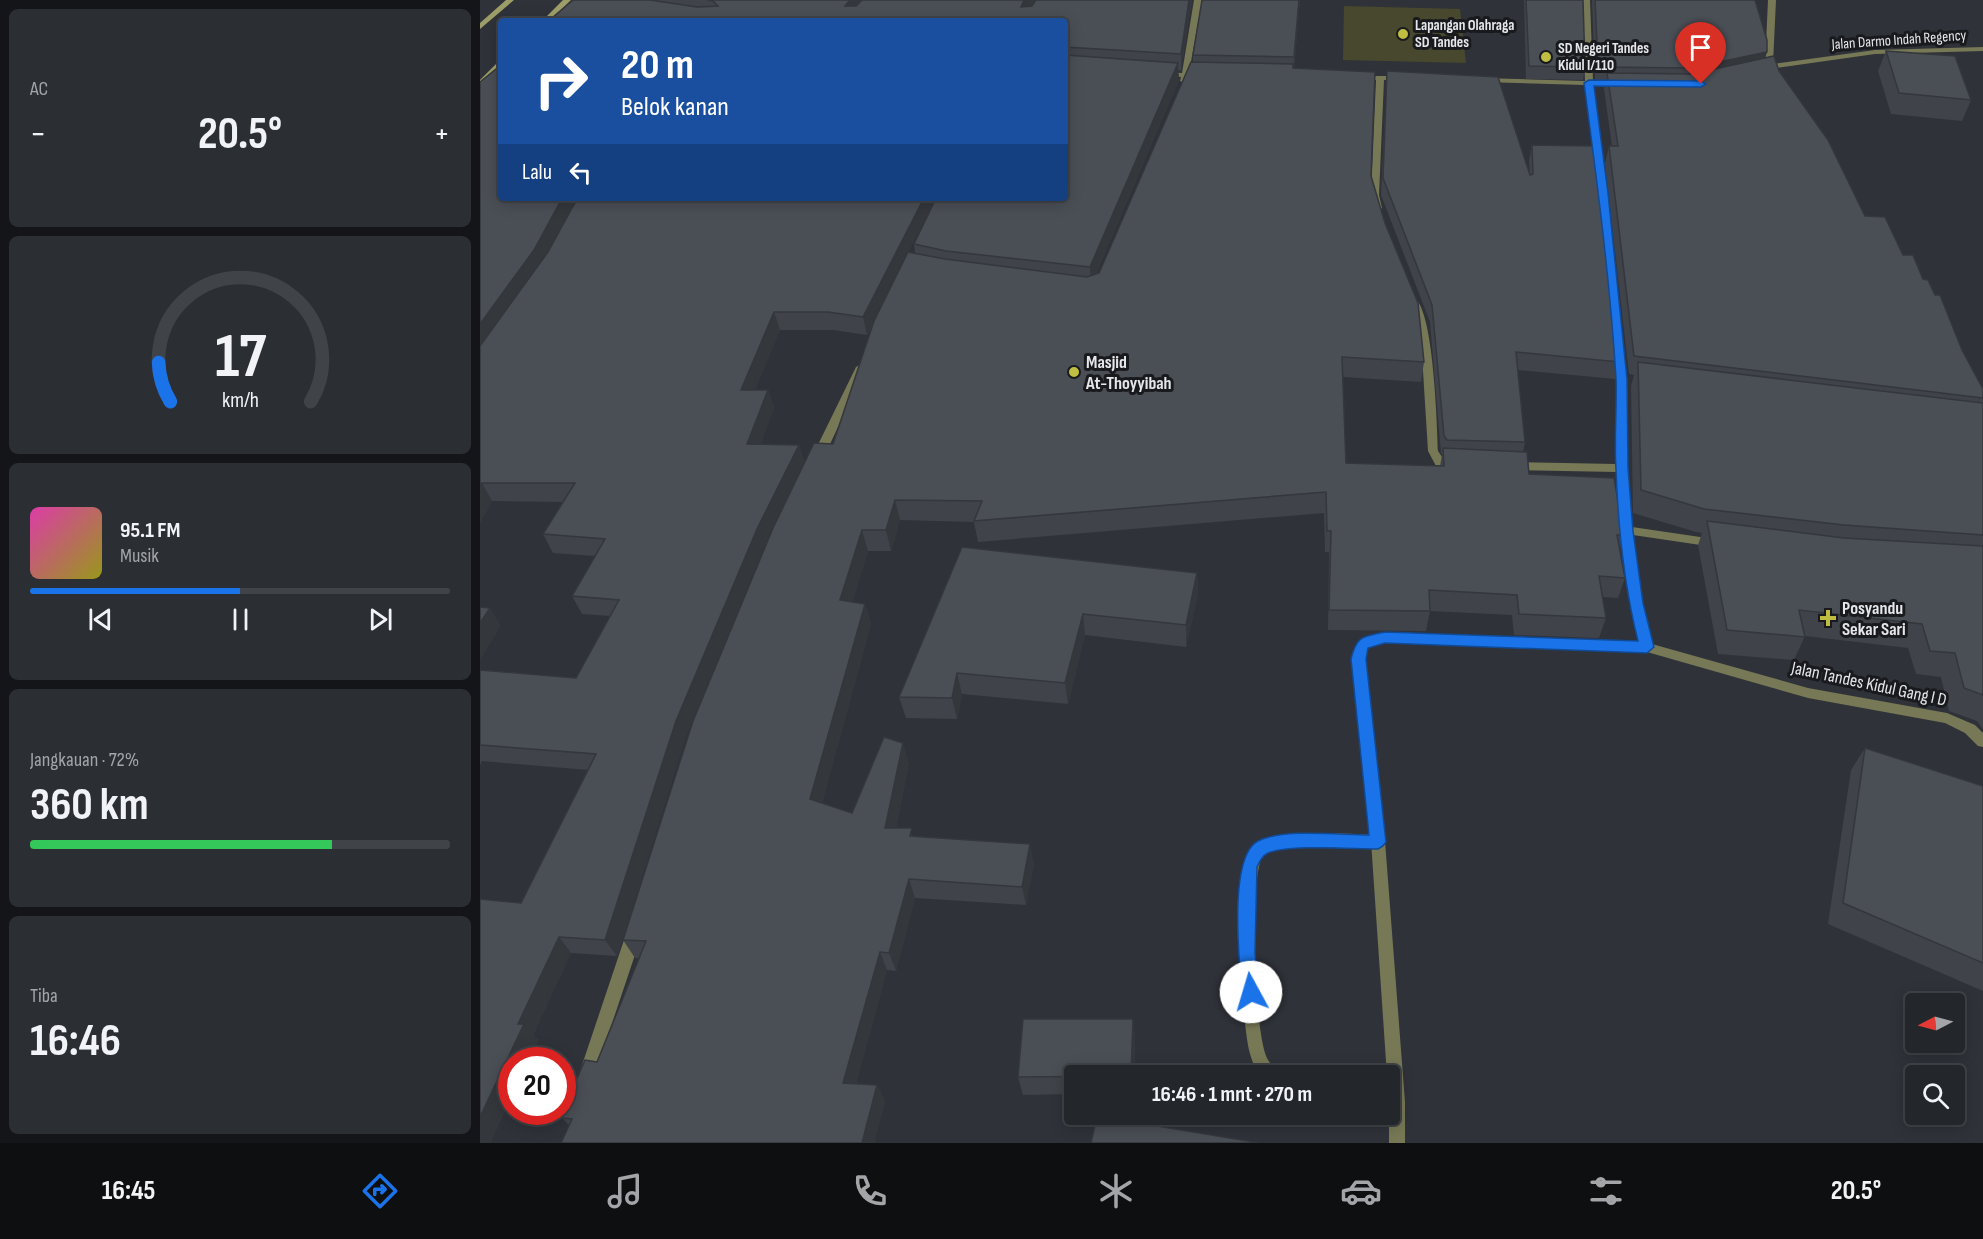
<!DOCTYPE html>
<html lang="id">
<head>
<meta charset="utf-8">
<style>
  body { margin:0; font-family:"Sofia Sans Condensed",sans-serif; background:#2b2e33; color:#f1f3f6; height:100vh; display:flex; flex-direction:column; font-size:22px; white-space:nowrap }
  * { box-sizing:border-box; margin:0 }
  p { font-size:20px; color:#a3a5a9 }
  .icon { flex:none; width:33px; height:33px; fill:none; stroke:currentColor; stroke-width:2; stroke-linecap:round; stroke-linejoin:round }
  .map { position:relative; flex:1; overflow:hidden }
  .panel { display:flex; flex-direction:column; gap:9px; padding:9px; background:#131518; width:480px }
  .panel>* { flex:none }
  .banner { position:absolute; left:18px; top:18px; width:570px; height:183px; border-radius:6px; box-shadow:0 3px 15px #0003,0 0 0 2px #404347; background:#1a4fa0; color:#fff; overflow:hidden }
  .needle { width:39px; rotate:264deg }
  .controls { position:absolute; left:1425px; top:993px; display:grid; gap:12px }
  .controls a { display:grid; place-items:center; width:60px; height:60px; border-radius:6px; background:#23262b; box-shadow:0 3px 15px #0003,0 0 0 2px #404347; font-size:30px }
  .speed { position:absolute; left:18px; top:1047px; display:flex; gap:12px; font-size:30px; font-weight:700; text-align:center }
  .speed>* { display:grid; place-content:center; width:78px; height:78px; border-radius:50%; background:#23262b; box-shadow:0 3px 15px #0003,0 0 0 2px #404347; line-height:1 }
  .speed .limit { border:9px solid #d22; background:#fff; color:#111 }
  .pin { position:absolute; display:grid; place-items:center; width:51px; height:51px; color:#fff; margin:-62px -26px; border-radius:50% 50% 50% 0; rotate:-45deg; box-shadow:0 0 6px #0007 }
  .pin .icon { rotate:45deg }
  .me { position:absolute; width:66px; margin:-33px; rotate:354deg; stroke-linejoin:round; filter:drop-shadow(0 0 4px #0008) }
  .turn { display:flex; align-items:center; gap:21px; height:126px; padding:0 24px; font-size:27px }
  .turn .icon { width:78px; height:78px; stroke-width:2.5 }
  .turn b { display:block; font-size:42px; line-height:51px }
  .then { display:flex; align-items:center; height:57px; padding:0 24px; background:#0003; gap:12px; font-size:22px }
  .big { font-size:45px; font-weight:700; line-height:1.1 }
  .panel .card { flex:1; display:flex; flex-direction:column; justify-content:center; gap:9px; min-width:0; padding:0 21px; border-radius:9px; background:#2b2e33 }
  .panel .dial { align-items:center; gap:0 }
  .dial svg { height:156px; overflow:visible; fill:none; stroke:#404347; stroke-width:7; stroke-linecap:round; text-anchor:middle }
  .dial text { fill:#f1f3f6; stroke:none }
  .song { display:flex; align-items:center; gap:18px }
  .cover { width:72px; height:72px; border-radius:9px; background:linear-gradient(135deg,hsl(320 70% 55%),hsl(60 70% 35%)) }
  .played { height:6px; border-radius:3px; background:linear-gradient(90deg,#1a73e8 50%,#404347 50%) }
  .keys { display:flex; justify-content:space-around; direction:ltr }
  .heat { display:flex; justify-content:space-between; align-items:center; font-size:33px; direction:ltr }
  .charge { height:9px; border-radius:4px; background:linear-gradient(90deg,#34c759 72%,#404347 0) }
  .trip { position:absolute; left:584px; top:1065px; width:336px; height:60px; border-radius:6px; background:#23262b; box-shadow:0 3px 15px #0003,0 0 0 2px #404347; font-weight:700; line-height:60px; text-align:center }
  .menu { display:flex; height:96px; justify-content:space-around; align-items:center; background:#0e0f11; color:#a3a5a9 }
  .menu .icon { width:42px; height:42px }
  .menu .active { color:#1a73e8 }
  .menu b { font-size:27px; color:#f1f3f6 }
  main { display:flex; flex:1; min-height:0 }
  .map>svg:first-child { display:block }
  .green { fill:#47482d }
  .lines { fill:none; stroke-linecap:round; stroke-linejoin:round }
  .service { fill:#777855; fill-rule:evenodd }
  .minor { fill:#777855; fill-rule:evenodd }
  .secondary { fill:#9d9e67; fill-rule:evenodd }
  .wall { fill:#404349; fill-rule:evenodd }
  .shaded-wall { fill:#34373c }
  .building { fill:#4a4e55; stroke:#34373c; stroke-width:1.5 }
  .route { fill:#1a73e8; stroke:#114b97; stroke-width:1.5 }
  .poi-dot { fill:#bfbe42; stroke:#191a1d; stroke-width:2 }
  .labels { text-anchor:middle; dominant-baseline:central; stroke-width:6; stroke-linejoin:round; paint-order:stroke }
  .far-poi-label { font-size:15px; font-weight:bold; fill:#e5e7eb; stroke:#191a1d; text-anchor:start }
  .far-street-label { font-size:15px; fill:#e5e7eb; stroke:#191a1d }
  .poi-label { font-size:18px; font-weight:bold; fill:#e5e7eb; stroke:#191a1d; text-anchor:start }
  .street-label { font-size:18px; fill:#e5e7eb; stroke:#191a1d }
</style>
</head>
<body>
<main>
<section class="panel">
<div class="card"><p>AC</p>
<div class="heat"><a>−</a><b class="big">20.5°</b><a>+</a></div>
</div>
<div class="card dial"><svg viewBox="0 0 100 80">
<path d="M14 69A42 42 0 1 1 86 69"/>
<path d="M14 69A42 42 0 0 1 8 49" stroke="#1a73e8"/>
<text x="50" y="56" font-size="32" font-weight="700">17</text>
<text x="50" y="72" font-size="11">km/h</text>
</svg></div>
<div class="card">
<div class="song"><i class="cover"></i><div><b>95.1 FM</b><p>Musik</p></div></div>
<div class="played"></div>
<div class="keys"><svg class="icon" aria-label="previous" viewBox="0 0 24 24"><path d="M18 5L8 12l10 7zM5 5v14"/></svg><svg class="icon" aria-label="pause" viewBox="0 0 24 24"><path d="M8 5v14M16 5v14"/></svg><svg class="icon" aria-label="next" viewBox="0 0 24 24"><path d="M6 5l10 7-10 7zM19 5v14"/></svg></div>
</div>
<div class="card"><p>Jangkauan · 72%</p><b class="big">360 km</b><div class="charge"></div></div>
<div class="card"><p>Tiba</p><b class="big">16:46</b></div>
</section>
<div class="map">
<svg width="1503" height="1143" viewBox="0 0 1503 1143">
  <rect width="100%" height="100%" fill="#2f3239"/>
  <!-- green -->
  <path class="green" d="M864,6L980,9L986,63L863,60Z"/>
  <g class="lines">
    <!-- service -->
    <path class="service" d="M853,833L898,835L903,837L905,841L903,845L898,847C864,846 811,838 782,856C769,888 774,1022 786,1056C789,1063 795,1068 798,1076H779C775,1068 771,1059 769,1050C762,1019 750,867 772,847C790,831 831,833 853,833Z"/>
    <!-- minor -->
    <g class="minor">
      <path d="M714,0H722L709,73L722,74L726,76L722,78H709L707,83H704L700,81L701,77L682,76L678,74L682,72L702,73Z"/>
      <path d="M1102,0H1110L1113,81L1141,82L1145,84L1141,86H1113L1127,193L1147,379L1148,468L1152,527L1234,539L1240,543L1234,547L1153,535L1162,603L1172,644L1328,688L1467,713L1495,725L1503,733V747L1498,746L1485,733L1465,723L1328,698L1167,652L905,642L890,646L885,653L884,659L905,841L925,1102V1143H909V1076H907L891,841L872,659L873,652L882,639L905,632L1159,642C1146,586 1140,529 1137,472L1032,470L1026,466L1032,462L1136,464L1137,379L1119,193L1105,85L1003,82L999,80L1003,78L1105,81Z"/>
      <path d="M1288,0H1296L1293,64L1395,50L1503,47V51L1395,54L1283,70L1279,68L1285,65Z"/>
      <path d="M877,76H922L926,78L922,80H904L899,195L902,208L898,211L894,208L891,195L896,80H880L876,78Z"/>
      <path d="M933,297C954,306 957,426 958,451L964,460L980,462L982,465L976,469L956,466L948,451L942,355L934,318L928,300Z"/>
      <path d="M381,364L386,367L344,457L342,460H334L332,457L376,367Z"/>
      <path d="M154,927L159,929L162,934L114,1077L112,1083L106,1085L100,1083L98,1077L146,934L149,929Z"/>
    </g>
    <!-- secondary -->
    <g class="secondary">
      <path d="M26,0H34L0,29V23Z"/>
      <path d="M83,0H91L70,21H62Z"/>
      <path d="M18,62H21V68L0,86V80Z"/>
    </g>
  </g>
  <!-- wall -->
  <g class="wall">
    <path d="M93,0H555L552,6L556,0H712L701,71L698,70L699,80L616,274L619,273L713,62V55L820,0L814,69L891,176L944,362L941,382L863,377L866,463L960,466L962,455L961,453L950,322L901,195L907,71L1050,173L1049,161L1052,145L1139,362L1135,379L1038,370L1045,442L1043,452L1049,474L1144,535L1140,549L1145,578L1138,598L1122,597L1126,618L1119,638L1034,635L1032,615L950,611L946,631L848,630L849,552H845L844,513L498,542L494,522L420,520L411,551H388L372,602L385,604L391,624L342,803L372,813L429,762L416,828L434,836L554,863L546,905L435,898L416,971L407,970L376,1084L397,1085L405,1101L394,1143H81L89,1125L82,1118L117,1062L159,958H155L143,940L291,533L284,547L205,739L137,956L91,953L53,1035L58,1040L10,1143H0L41,903L108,770L2,761L0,765V670L96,678L130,616L102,614L92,596L115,556L73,553L63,534L84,502L12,501L0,523V82L21,198L435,253L434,244L585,198V21H73L72,18ZM394,323L353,444L325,463L319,445H280L294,408L288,390H275L300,330H353L387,335Z"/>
    <path d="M1044,0H1103L1105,67L1103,80L1046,79Z"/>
    <path d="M1112,0H1275L1287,52L1285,58L1299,71L1385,216L1423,255L1455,295L1482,350L1503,389V729L1497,721L1469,711L1461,677L1436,674L1428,648L1325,636L1314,660L1238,654L1218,545L1222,533L1216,532L1153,513L1151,386L1154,375L1149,374L1125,163L1129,146H1132L1124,89L1126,80H1115Z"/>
    <path d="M1406,51L1491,100L1482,121L1411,114L1398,71Z"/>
    <path d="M482,547L717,573L718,594L706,647L605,635L588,704L482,694L477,719L426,718L419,697Z"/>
    <path d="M1385,748L1503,786V991L1348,924L1371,770Z"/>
    <path d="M653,1019L655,1038L654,1076H594V1094L543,1095L538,1077Z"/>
  </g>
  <!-- shaded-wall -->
  <g class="shaded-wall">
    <path d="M370,0H387L370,21L365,6Z"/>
    <path d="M544,0H555L543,21L541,7Z"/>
    <path d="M709,0H712L701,71V54Z"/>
    <path d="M819,0H820L813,74L814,57Z"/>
    <path d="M1287,52L1283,64L1208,81L1211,68Z"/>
    <path d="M698,63L699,80L611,285L610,267Z"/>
    <path d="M84,198H105L62,268L0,355V324L79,204Z"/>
    <path d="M444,198H456L387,335L383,317Z"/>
    <path d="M294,312L300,330L268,408L261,390Z"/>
    <path d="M288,390L294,408L274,463L267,444Z"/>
    <path d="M319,445L325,464L284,547L205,739L137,956L125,940L196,721L277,529Z"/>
    <path d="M2,483L12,501L0,523V486Z"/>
    <path d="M415,500L420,520L411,551L406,530Z"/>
    <path d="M382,530L388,551L367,621L360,600Z"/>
    <path d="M717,573L718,594L706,647V625Z"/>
    <path d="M385,604L391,624L338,818L330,799Z"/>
    <path d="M10,608L21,626L0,660V623Z"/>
    <path d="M603,614L605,635L588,704L585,683Z"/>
    <path d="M477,673L482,694L477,719L472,698Z"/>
    <path d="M423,743L429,762L412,847L405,828Z"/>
    <path d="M550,844L554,863L546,905L542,887Z"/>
    <path d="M429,879L435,898L416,971L409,953Z"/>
    <path d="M79,937L91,953L53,1035L58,1040L48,1060H32V1096L10,1143H0V1117L38,1024Z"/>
    <path d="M400,952L407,970L372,1099L363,1083Z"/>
    <path d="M653,1019L655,1038L654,1076H651Z"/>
    <path d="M397,1085L405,1101L394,1143H382Z"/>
  </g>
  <!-- building -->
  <g class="building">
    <path d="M93,0H170L217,7L238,6L233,1L228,0H370L365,6H376L382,0H544L541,7L552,6L556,0H709L701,54L585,47V21H74L77,18H72Z"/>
    <path d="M722,0H819L814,57L713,55Z"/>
    <path d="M1046,0H1103L1105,67L1049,66Z"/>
    <path d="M1115,0H1275L1287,40V52L1211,68L1118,67Z"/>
    <path d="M1406,51L1475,56L1491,100L1419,93Z"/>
    <path d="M585,55L698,63L610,267L466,251L434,244L456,198H585Z"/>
    <path d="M1294,56L1299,71L1348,140L1385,216L1405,217L1423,255H1433L1443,279L1448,280L1455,295H1460L1482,350L1503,389V398L1154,356L1129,146H1138L1127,73L1212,74Z"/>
    <path d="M711,62L813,64V68L895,72L891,176L905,223L938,303L944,362L862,357L866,463L964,466L963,448L1047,452L1049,474L1134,478L1144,535H1137L1145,578L1119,576L1126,618L1039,614L1037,595L949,590L950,611L849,610L851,531H847L846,492L494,521L502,501L415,500L406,530H382L360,600L385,604L330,799L372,813L404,737L423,743L405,828H432L430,836L550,844L542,887L429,879L409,953L400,952L363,1083L397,1085L382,1143H81L92,1119L82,1118L91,1092L105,1060L117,1062L166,941L143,940L213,721L293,528L334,443L353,444L394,321L428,252L465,259L607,277L619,273Z"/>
    <path d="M21,65V198H84L79,204L54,250L0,324V82Z"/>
    <path d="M907,71L1018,77L1050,175L1053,174L1052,145L1116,146L1139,362L1036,352L1045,442L967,440L964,436L952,305L903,178Z"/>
    <path d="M98,198H444L383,317L348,312H294L261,390H288L267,444L319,445L277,529L196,721L125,940L79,937L38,1024H44L0,1117V899L41,903L116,754L0,745V670L96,678L139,600L92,596L125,539L63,534L95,483H2L0,486V346L68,252L92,208Z"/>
    <path d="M1158,362L1503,403V535L1364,525L1224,509L1161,490Z"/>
    <path d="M1227,521L1364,538L1503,546V695L1484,688L1475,653L1450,651L1442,624L1319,610L1325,637L1247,630Z"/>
    <path d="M482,547L717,573L706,625L603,614L585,683L477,673L472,698L419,697Z"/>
    <path d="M0,607L10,608L0,623Z"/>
    <path d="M1385,748L1503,786V963L1363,903Z"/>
    <path d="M543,1019H653L651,1076L538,1077Z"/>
    <path d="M617,1116L780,1143H611Z"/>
  </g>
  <!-- route -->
  <path class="route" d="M1109,80L1221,81L1226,84L1221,87L1114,86L1128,193L1147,379L1148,468L1153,531L1163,603L1174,647L1167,653L905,643L888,648L886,659L906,842L903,846L898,849C872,849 810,844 788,853C782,856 780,861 777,867L775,953L779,992L777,998L771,1001L764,998L762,992C759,962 748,857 778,841C804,828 859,835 889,835L871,659C877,635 883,637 905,632L1158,641C1144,585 1138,527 1136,470C1134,439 1137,409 1136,378C1130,280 1117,181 1104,83Z"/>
  <!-- markers -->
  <g class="poi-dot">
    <circle cx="923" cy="34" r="6"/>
    <circle cx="1066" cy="57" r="6"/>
    <circle cx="594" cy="372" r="6"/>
    <path d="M1345 609h6v6h6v6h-6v6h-6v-6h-6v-6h6z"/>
  </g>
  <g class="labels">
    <!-- far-poi labels -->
    <g class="far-poi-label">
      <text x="935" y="25">Lapangan Olahraga<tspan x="935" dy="17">SD Tandes</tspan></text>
      <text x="1078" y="48">SD Negeri Tandes<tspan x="1078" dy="17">Kidul I/110</tspan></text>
    </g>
    <!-- far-street labels -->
    <g class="far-street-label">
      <text transform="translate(1419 40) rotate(-4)">Jalan Darmo Indah Regency</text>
    </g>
    <!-- poi labels -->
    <g class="poi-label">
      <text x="606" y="362">Masjid<tspan x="606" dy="21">At-Thoyyibah</tspan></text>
      <text x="1362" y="608">Posyandu<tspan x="1362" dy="21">Sekar Sari</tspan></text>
    </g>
    <!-- street labels -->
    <g class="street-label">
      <text transform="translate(1389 684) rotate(12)">Jalan Tandes Kidul Gang I D</text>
    </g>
  </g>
</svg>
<div class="controls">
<a><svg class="needle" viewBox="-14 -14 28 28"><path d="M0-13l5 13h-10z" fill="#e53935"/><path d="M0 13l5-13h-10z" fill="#a3a5a9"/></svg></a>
<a><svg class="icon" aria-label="search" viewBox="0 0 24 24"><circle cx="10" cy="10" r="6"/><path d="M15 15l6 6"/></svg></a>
</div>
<div class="speed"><div class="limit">20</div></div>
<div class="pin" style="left:1221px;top:84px;background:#d93025"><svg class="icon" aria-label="arrive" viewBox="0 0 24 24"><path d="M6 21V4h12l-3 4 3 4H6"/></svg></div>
<svg class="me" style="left:771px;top:992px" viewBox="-20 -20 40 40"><circle r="19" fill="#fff"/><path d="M0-13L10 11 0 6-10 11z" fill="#1a73e8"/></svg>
<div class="trip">16:46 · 1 mnt · 270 m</div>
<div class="banner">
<div class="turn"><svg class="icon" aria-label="right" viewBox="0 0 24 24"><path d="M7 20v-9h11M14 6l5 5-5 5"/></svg><div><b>20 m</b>Belok kanan</div></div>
<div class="then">Lalu<svg class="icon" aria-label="left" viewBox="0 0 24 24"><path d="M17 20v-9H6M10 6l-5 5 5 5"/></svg></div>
</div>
</div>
</main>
<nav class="menu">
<b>16:45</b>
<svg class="icon active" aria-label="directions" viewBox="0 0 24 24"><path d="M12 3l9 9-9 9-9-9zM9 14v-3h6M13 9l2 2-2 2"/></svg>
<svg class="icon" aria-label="music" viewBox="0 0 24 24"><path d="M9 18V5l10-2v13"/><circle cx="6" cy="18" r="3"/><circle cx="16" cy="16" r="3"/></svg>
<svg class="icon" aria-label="phone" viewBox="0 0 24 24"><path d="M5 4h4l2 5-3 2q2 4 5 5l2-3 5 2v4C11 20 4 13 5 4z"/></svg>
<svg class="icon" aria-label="climate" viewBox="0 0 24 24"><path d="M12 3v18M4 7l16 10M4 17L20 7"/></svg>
<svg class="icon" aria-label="car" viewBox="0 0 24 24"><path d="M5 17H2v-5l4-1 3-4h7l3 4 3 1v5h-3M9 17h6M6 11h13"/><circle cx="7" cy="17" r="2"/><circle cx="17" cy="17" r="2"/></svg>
<svg class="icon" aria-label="filters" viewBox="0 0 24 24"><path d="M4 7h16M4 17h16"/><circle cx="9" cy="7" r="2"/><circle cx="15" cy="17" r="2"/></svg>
<b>20.5°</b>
</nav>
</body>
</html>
